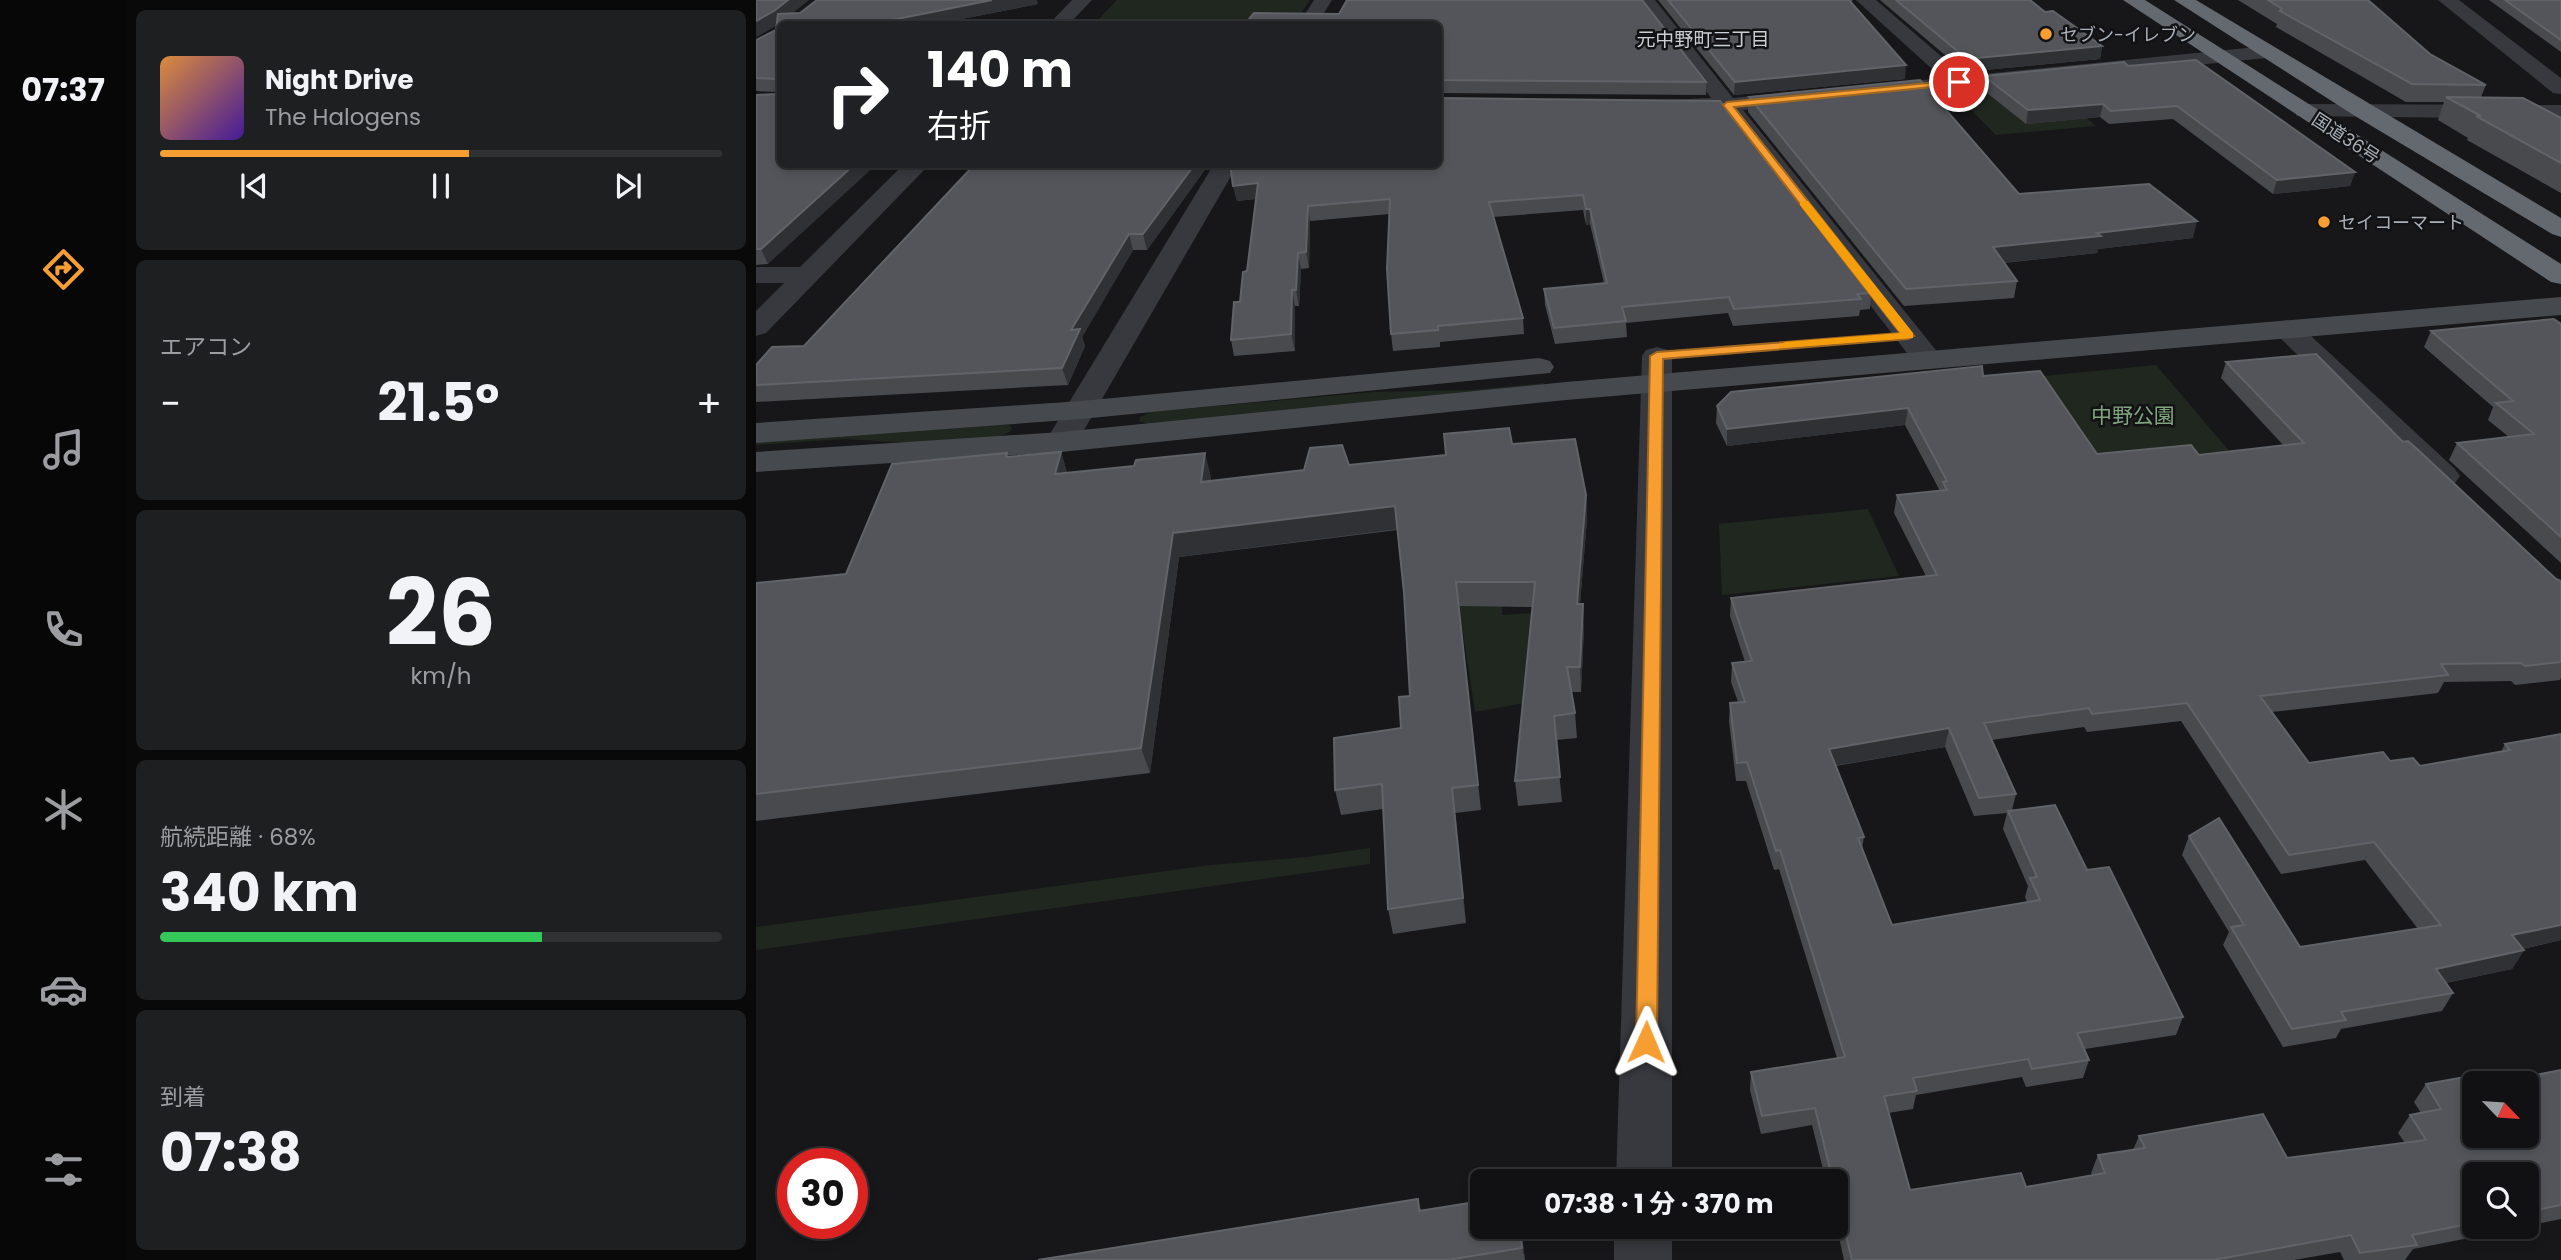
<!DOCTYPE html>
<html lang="ja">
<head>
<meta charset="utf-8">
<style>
  body { margin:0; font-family:Poppins,"Noto Sans JP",sans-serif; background:#1e1f21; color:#f1f3f6; height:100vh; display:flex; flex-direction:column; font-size:26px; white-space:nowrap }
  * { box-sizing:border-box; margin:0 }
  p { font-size:23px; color:#9c9da0 }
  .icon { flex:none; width:38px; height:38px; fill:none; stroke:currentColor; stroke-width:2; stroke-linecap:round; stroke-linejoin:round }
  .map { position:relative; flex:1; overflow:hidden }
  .sheet { display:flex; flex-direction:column; gap:10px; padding:10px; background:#09090a; width:630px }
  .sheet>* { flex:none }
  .top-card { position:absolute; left:21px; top:21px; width:665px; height:147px; border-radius:10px; box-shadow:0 4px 10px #0003,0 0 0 2px #303133; background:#202124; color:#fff; overflow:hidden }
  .needle { width:46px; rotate:115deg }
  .buttons { position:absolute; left:1706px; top:1071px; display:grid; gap:14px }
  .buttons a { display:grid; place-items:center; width:77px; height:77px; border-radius:10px; background:#111113; box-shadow:0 4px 10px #0003,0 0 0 2px #303133; font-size:35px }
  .speed { position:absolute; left:21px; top:1148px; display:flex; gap:14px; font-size:35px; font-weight:700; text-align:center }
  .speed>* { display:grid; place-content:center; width:91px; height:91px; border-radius:50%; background:#111113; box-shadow:0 4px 10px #0003,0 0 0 2px #303133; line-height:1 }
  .speed .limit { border:10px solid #d22; background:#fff; color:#111 }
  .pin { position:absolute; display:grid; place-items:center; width:60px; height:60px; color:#fff; margin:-30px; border:4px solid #fff; border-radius:50%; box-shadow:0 2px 7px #0007 }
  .me { position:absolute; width:77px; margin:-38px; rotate:1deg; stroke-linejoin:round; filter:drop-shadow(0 0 5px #0008) }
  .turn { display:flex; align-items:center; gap:24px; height:147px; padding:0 35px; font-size:32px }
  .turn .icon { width:91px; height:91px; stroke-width:2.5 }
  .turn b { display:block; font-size:49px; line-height:60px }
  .big { font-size:52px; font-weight:700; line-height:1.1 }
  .sheet .card { flex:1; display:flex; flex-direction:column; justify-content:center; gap:10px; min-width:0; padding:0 24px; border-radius:10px; background:#1e1f21 }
  .sheet .dial { align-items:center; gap:0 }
  .dial b { font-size:91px; line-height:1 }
  .song { display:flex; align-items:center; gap:21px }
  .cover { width:84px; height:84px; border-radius:10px; background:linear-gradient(135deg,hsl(30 70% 55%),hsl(260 70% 35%)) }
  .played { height:7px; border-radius:4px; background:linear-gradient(90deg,#f69e32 55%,#303133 55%) }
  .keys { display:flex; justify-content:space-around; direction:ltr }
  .heat { display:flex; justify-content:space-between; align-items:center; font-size:38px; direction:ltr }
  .charge { height:10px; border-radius:5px; background:linear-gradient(90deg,#34c759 68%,#303133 0) }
  .trip { position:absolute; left:714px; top:1169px; width:378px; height:70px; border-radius:10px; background:#111113; box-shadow:0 4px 10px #0003,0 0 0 2px #303133; font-weight:700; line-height:70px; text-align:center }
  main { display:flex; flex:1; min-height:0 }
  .tab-bar { display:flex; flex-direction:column; width:126px; justify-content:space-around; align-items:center; background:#070708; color:#9c9da0 }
  .tab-bar .icon { width:49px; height:49px }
  .tab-bar .current { color:#f69e32 }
  .tab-bar b { font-size:32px; color:#f1f3f6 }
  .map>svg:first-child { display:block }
  .green { fill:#1f271f }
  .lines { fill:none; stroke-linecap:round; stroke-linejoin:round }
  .street { fill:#38393e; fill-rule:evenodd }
  .secondary { fill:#46494e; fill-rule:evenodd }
  .highway { fill:#64686f; fill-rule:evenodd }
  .wall { fill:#484a4e; fill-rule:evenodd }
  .shaded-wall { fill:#303134 }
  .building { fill:#53555a; stroke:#606368; stroke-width:2; fill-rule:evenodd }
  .route { fill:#f69e32; stroke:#a06720; stroke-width:2 }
  .slow { fill:#f59e0b }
  .poi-dot { fill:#f69e32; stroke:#121214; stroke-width:2.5 }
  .labels { text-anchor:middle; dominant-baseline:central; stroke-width:5; stroke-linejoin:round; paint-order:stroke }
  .far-poi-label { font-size:18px; fill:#a9b0b9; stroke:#121214; text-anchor:start }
  .far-street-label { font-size:18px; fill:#a9b0b9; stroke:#121214 }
  .far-neighbourhood-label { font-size:19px; fill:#caced5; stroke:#121214 }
  .park-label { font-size:21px; fill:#81a57f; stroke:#121214 }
</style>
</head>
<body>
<main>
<nav class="tab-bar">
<b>07:37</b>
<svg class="icon current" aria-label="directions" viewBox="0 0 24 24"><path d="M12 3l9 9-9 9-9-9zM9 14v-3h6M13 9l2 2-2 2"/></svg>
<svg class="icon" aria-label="music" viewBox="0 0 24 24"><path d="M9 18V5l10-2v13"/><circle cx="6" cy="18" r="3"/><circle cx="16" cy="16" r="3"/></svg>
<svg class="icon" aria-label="phone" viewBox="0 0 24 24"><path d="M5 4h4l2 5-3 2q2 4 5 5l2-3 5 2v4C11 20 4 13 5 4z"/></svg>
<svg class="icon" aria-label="climate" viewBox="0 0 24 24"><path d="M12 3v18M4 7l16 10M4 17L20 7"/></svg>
<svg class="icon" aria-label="car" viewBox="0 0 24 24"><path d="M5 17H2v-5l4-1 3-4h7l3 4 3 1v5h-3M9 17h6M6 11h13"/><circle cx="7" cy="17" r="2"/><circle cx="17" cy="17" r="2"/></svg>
<svg class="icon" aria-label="filters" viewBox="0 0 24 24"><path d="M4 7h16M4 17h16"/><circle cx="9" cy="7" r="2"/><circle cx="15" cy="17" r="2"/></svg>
</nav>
<section class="sheet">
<div class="card">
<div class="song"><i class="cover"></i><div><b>Night Drive</b><p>The Halogens</p></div></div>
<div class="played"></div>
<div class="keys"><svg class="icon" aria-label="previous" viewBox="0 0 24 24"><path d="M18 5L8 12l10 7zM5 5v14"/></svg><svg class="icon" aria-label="pause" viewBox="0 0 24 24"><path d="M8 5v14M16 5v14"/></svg><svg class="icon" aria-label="next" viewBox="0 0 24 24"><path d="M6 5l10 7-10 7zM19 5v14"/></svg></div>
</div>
<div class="card"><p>エアコン</p>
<div class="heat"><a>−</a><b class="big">21.5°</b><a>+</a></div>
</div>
<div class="card dial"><b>26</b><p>km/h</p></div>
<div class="card"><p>航続距離 · 68%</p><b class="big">340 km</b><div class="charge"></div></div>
<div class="card"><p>到着</p><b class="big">07:38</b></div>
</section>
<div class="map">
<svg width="1805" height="1260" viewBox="0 0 1805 1260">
  <rect width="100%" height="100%" fill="#171719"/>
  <!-- green -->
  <g class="green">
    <path d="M361,0H554L538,24H338Z"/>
    <path d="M1287,80L1340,126L1240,135L1193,88Z"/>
    <path d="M1400,365L1475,453L1342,467L1277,377Z"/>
    <path d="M788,383V388L393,424L383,421L384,417L395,412L617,392L715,390Z"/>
    <path d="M246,425H253L256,428L254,432L242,437L154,443L88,439L0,445V441Z"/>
    <path d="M1112,509L1143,576L966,595L963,524Z"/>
    <path d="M748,538L746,615L779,613L768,703L719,712L693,540Z"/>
    <path d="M614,848V864L0,950V927L454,865L551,857Z"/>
  </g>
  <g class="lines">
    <!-- street -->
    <g class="street">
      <path d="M316,0H336L313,24H293Z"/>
      <path d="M558,0H576L561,24H543Z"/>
      <path d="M880,0H899L977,98L1044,91L1052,93L1055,98L1052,103L987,110L1183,354L1187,360L1183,366L1172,369L1161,366L965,112L908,110L905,105L908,100L955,98Z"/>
      <path d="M1100,0H1120L1208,76L1511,46L1518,48L1521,52L1518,56L1511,58L1118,97L1110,96L1107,91L1110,86L1186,78Z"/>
      <path d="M1682,0H1703L1805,78V94L1797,93Z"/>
      <path d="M1549,104L1805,105V119L1541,116L1538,111L1541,106Z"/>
      <path d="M148,164H174L10,333L0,336V311L28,283H0V267H44Z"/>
      <path d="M458,164H482L321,442L317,449L305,452L293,449L289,442Z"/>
      <path d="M1531,320L1541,323L1699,469L1704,476L1699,483L1687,486L1675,483L1521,335L1516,329L1521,323Z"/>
      <path d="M901,347L912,350L916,356V1181H860L886,356L890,350Z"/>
      <rect x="858" y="1227" width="58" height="33"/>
    </g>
    <!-- secondary -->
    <g class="secondary">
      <path d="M1805,297V315L810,400L305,452L0,472V452L305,432L810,382Z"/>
      <path d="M783,358L794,361L798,367L794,373L325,419L0,443V423L325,401Z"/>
    </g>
    <!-- highway -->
    <g class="highway">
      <path d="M1367,0H1389L1805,264V284L1795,282Z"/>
      <path d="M1418,0H1440L1805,218V237L1796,234L1599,116Z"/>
    </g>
  </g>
  <!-- wall -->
  <g class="wall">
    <path d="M0,0L36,14L282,4L180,24H24L12,264L0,265V95L20,94V92L0,91V40L20,30L21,25L0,37Z"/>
    <path d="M902,0H1097L1095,2L1149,79L978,95Z"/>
    <path d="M1124,0H1274L1289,12L1346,46L1344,59L1209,72Z"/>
    <path d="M1482,0H1612L1674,54L1730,85L1725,97L1805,118V193L1711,140L1712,138L1682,120L1688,102H1650L1520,27L1521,24Z"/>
    <path d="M1733,0H1805V52Z"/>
    <path d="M682,24L950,82V95L682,93Z"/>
    <path d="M1372,66L1599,172L1594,186L1517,194L1417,119L1353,124L1344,117L1270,124L1226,89L1228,76Z"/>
    <path d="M993,97L1263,194L1437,238L1342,249L1341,253L1248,263L1261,281L1258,298L1148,306L992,112Z"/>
    <path d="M682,98L1115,293L1114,309L1104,310L1103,316L977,326L972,313L870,323L871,337L799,344L789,305L788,289L848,283L834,224L830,225L827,210L737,217L767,318L768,334L684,342V347L637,351L635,334L634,214L554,221L553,268L545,269L543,306H539V351L478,356L475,340L491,271L500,199L481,201L477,186Z"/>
    <path d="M176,164H453L391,250H377L326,337L329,346L312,385L0,402V365L48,346L218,166Z"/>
    <path d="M1805,324V563L1693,460L1701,443L1753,437L1732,420L1737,407L1668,347L1675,331Z"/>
    <path d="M1470,362L1647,442L1800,579L1805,581V678L1804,680L1759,685L1755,681L1688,682L1682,693L1516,712L1553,763L1634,761L1664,766L1745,752L1749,744L1805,734V940L1767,949L1768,950L1756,969L1690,983L1697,993L1686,1011L1585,1029L1580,1038L1527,1047L1467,945L1473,932L1426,855L1433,836L1544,947L1662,929L1609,860L1525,874L1425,721L1331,732L1328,727L1236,740L1260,794L1256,810L1331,870L1427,1017L1420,1035L1329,1049L1333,1060L1327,1078L1270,1087L1266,1077L1160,1095L1157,1109L1132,1113L1154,1190L1270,1187L1336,1175L1335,1173L1342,1155L1377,1150L1383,1136L1531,1158L1649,1143L1642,1133L1654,1115L1665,1113L1658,1102L1670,1084L1749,1081L1805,1070V1219L1771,1226V1174H1718V1227H1769L1657,1249L1649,1260H1588L1584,1252L1538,1260H1088L1080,1224V1181H1070L1056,1125L1005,1134L994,1090L995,1072L1081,1058L1023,869L1018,870L990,781H980L973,721L974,703L982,702L975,682L976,663L989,662L974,616L975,598L1170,576L1138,513L1141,495L1184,491L1149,425L971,446L960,423L961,406L1227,376L1341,454L1443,455L1528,446L1465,378ZM1189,747L1218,816L1251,813L1247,829L1272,886L1269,897L1271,902L1136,925L1106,849L1108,837L1080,766Z"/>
    <path d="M756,444L830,495L831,519L824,604L828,628L825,692H815L819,713L821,738L800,740L806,802L762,806L759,781L777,607L703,606L725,810L699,813L710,923L637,934L632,909L627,809L585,815L579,790L645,728L654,696L648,593L641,530L423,557L394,773L0,821V583L90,574L253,457L305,452L311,473L455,477L454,481L690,455Z"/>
    <path d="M662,1199L665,1210L765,1227L769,1260H282Z"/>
  </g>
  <!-- shaded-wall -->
  <g class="shaded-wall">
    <path d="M32,0H53L23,24L0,37V21Z"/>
    <path d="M236,0H281L282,4L180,24H132L131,21Z"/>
    <path d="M1346,46L1344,59L1209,72L1211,59Z"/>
    <path d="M1150,65L1149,79L978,95L979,82Z"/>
    <path d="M1347,104L1344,117L1270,124L1272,110Z"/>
    <path d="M99,164H121L12,264L5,249Z"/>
    <path d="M439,164H453L391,250L387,234Z"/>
    <path d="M1599,172L1594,186L1517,194L1521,180Z"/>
    <path d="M502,183L505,198L481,201L477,186Z"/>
    <path d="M552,206L554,221L553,268L550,252Z"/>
    <path d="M830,209H834V224L830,225Z"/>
    <path d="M1441,221L1437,238L1342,249L1341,253L1234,264L1237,247L1341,233Z"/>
    <path d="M373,234L377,250L326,337L329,346L312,385L306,368L315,330Z"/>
    <path d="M542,253L545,269L543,306L540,290Z"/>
    <path d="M536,290L539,306V351L535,334Z"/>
    <path d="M1152,408L1149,425L971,446V429Z"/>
    <path d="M305,452L312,475L299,474Z"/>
    <path d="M449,453L455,477L452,505L445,482Z"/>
    <path d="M830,495L831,519L822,628L821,604Z"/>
    <path d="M639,506L642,529L423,557L394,773L385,748L417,533Z"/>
    <path d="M827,604L828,628L825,692L824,667Z"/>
    <path d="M1193,728L1189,747L1071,767L1073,749Z"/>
    <path d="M696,788L699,813L710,923L707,898Z"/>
    <path d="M1805,925V940L1744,954L1756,935Z"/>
    <path d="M1768,950L1756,969L1669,987L1680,969Z"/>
    <path d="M764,1227H765L769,1260L766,1248Z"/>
  </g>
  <!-- building -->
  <g class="building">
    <path d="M0,0H32L18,11L0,21Z"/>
    <path d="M61,0H236L131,21L132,24H24V164H99L5,249H0V95L20,94V79L0,78V40L20,30L22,14L44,13Z"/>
    <path d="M591,0H886L950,82L682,80V24H489L498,13L583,14Z"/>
    <path d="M912,0H1093L1150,65L979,82Z"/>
    <path d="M1140,0H1274L1289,12L1297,11L1346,46L1211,59Z"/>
    <path d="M1512,0H1612L1674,54L1730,85L1656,84L1524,11L1526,9Z"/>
    <path d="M1749,0H1805V40Z"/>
    <path d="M1440,60L1599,172L1521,180L1421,106L1355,111L1347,104L1272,110L1228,76L1368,62L1372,66Z"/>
    <path d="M1164,80L1263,194L1393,184L1441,221L1341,233L1345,236L1237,247L1261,281L1150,289L993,97Z"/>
    <path d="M1690,97L1767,98L1805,118V163L1720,116H1725Z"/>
    <path d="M682,98L964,101L1115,293L1101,294L1105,299L978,309L973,297L866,307L870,321L798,328L788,289L851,283L834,209H830L827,195L733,202L767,318L682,326V330L635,334L631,269L634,199L552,206L550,252L542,253L540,290H536L535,334L475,340L478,302H484L487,272L491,271L502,183L477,186L474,164H682Z"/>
    <path d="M219,164H439L387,234H373L315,330L324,329L306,368L0,385V365L16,347L48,346Z"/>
    <path d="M1798,319L1805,324V537L1701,443L1778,434L1740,403L1757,401L1675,331Z"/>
    <path d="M1560,354L1647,442L1652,441L1660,448L1800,579L1805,581V662L1769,666L1765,663L1685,664L1692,675L1504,696L1553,763L1627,752L1634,761L1657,758L1664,766L1754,750L1749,744L1805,734V925L1756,935L1768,950L1680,969L1697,993L1585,1012L1590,1020L1536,1029L1475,927L1488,925L1433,836L1463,818L1544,947L1685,925L1618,842L1533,855L1431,703L1336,714L1333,708L1228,723L1260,794L1223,798L1193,728L1073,749L1108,837L1102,838L1136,925L1284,900L1274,878L1281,877L1252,811L1299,805L1331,870L1353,867L1427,1017L1321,1033L1333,1060L1276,1069L1272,1059L1157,1078L1161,1091L1128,1096L1154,1190L1265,1173L1270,1187L1349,1173L1342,1155L1389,1148L1383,1136L1507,1114L1531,1158L1670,1140L1654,1115L1685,1109L1670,1084L1742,1071L1749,1081L1805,1070V1205L1771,1212V1174H1718V1223L1656,1235L1661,1245L1604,1253L1595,1235L1457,1260H1096L1080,1195V1181H1077L1059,1108L1006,1116L995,1072L1089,1057L1024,850L1020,851L991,762L981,763L974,703L989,702L976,663L996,661L975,598L1181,575L1141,495L1191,490L1187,482L1191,481L1152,408L971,429L961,406L975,392L1226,366L1227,376L1284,371L1341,454L1435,445L1443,455L1548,443L1470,362ZM1718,1083H1771V1136H1718Z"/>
    <path d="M753,428L756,444L819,439L830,495L821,604H827L824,667H811L819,713L798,716L804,777L759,781L779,582H700L722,785L696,788L707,898L632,909L626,784L579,790L578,738L645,728L643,697L654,696L648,593L639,506L417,533L385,748L0,794V583L90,574L136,464L251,453L250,457L305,452L299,474L378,466L380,460L449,453L445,482L548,470L554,448L586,445L593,465L690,455L688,434Z"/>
    <path d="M662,1199L663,1211L726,1201V1227H764L766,1248L691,1260H282Z"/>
  </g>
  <!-- route -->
  <path class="route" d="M1203,80L1206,81V84L978,107L1158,336L1152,339L907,359L901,1042L898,1049L890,1051L883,1049L880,1042L894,356L901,352L1144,333L967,105L971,102Z"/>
  <!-- slow -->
  <path class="slow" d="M1044,201H1052L1157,333V338L1024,348L1023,346L1029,342L1144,333L1044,205Z"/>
  <!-- markers -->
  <g class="poi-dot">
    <circle cx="1290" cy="34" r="7"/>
    <circle cx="1568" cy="222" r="7"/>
  </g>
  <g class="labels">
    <!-- far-poi labels -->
    <g class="far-poi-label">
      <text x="1304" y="34">セブン-イレブン</text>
      <text x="1582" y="222">セイコーマート</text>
    </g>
    <!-- far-street labels -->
    <g class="far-street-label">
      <text transform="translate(1590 138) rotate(33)">国道36号</text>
    </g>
    <!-- far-neighbourhood labels -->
    <g class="far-neighbourhood-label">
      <text x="947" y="39">元中野町三丁目</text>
    </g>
    <!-- park labels -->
    <g class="park-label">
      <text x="1377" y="415">中野公園</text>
    </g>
  </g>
</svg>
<div class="buttons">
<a><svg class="needle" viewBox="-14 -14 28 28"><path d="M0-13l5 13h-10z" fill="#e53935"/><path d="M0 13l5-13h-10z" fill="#9c9da0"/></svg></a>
<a><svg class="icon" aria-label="search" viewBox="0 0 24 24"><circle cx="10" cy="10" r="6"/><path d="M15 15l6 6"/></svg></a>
</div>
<div class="speed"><div class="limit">30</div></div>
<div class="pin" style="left:1203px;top:82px;background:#d93025"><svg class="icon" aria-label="arrive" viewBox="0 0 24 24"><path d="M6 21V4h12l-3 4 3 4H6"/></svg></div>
<svg class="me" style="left:890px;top:1042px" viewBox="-20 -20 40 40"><path d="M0-17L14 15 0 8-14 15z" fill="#f69e32" stroke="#fff" stroke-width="4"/></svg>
<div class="trip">07:38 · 1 分 · 370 m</div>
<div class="top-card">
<div class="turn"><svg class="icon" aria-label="right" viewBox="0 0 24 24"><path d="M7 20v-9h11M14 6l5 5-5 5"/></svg><div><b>140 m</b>右折</div></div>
</div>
</div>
</main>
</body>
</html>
